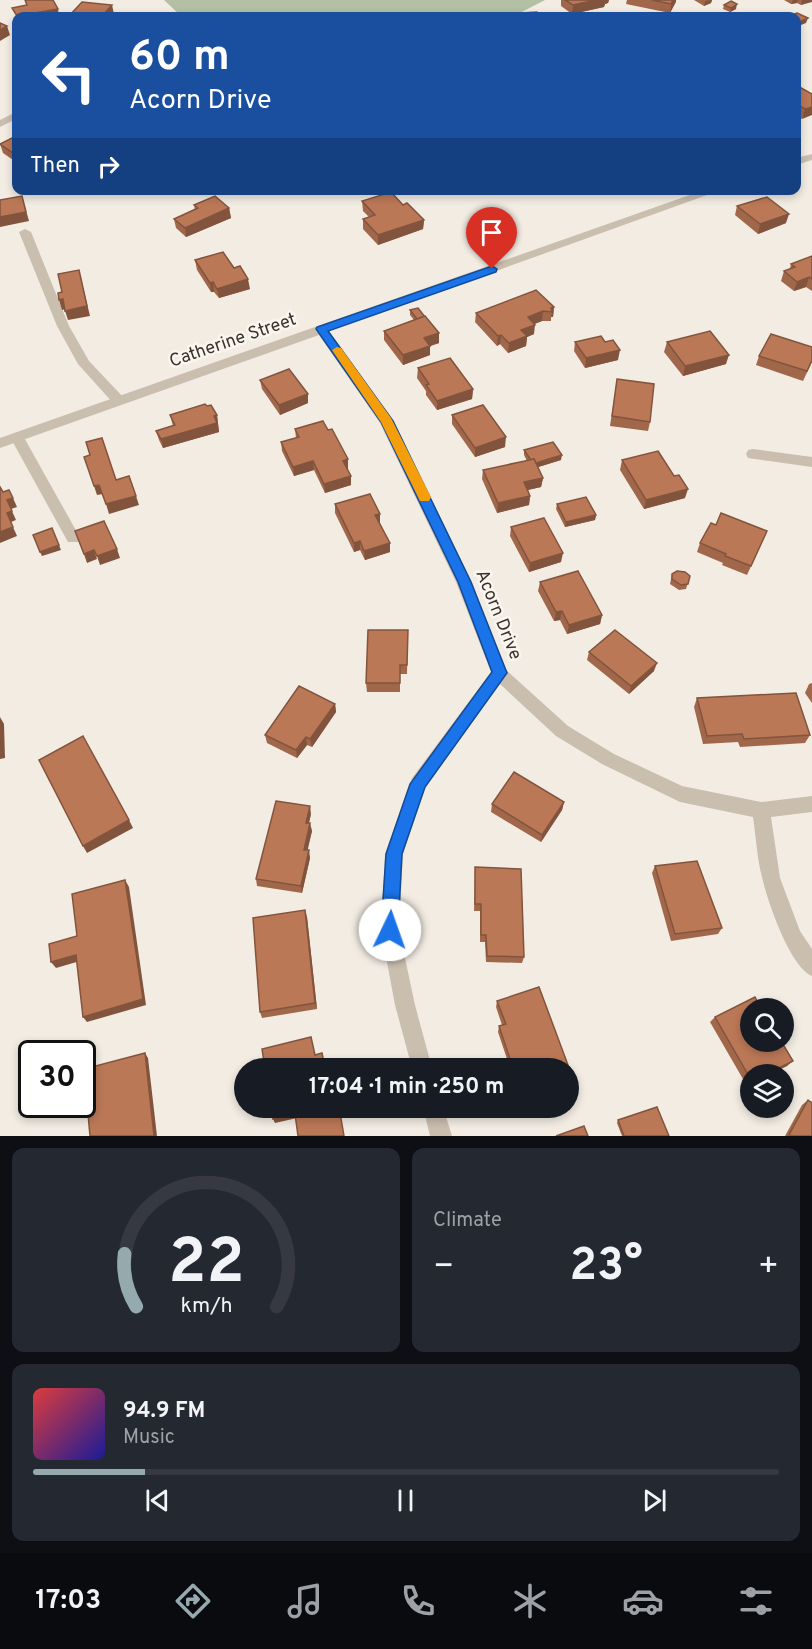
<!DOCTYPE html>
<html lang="en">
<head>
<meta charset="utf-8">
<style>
  body { margin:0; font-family:Overpass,sans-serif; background:#242831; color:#f1f3f6; height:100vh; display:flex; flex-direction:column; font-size:22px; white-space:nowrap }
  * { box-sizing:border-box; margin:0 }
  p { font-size:20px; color:#9ea1a6 }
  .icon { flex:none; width:33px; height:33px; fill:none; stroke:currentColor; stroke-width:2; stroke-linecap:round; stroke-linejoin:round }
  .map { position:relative; height:1136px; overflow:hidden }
  .drawer { display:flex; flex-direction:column; gap:12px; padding:12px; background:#0d0f14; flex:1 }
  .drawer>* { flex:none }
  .banner { position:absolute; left:12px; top:12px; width:789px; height:183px; border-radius:12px; box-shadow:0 3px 9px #0003; background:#1a4fa0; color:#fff; overflow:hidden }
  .tools { position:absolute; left:740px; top:998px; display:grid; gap:12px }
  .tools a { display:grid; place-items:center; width:54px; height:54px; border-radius:50%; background:#171b24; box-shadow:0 3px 9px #0003; font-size:30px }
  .speed { position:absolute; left:18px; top:1040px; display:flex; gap:12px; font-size:30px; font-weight:700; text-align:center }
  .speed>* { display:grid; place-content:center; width:78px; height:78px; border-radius:50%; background:#171b24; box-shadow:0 3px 9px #0003; line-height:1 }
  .speed .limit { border:3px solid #111; border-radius:9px; background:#fff; color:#111 }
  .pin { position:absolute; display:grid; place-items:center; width:51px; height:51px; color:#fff; margin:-62px -26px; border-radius:50% 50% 50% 0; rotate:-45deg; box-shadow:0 0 6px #0007 }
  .pin .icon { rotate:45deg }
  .me { position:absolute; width:66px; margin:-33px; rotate:3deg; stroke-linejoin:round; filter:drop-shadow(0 0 4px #0008) }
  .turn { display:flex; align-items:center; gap:21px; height:126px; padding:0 18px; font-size:27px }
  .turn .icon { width:78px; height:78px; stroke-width:2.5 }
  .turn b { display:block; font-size:42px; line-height:51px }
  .then { display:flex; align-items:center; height:57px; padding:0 18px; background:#0003; gap:12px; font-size:22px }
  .big { font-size:45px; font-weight:700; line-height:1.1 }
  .drawer .widget { flex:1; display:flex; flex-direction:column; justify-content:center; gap:9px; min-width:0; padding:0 21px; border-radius:12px; background:#242831 }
  .drawer .dial { align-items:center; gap:0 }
  .dial svg { height:156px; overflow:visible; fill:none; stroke:#363941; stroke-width:7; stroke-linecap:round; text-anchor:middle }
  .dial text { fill:#f1f3f6; stroke:none }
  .song { display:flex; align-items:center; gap:18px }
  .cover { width:72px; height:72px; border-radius:9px; background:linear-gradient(135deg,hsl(0 70% 55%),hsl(240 70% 35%)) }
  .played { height:6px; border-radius:3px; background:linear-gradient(90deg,#95aaae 15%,#363941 15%) }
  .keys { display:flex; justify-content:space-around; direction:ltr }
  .heat { display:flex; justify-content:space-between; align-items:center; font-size:33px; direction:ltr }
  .drawer .tiles { flex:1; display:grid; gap:12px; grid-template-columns:1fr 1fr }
  .widget:last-child { grid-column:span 2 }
  .trip { position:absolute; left:234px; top:1058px; width:345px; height:60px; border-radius:30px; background:#171b24; box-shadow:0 3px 9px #0003; font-weight:700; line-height:60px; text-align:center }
  .tabs { display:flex; height:96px; justify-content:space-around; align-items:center; background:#090b0e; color:#9ea1a6 }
  .tabs .icon { width:42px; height:42px }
  .tabs .selected { color:#95aaae }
  .tabs b { font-size:27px; color:#f1f3f6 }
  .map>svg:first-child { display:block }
  .green { fill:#b4c0a3 }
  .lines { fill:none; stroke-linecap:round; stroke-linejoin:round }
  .service { fill:#cabeaf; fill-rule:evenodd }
  .minor { fill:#cabeaf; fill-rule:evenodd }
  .wall { fill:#a1674b }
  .shaded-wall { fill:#83543d }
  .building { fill:#bb7857; stroke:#83543d; stroke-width:1.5 }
  .route { fill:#1a73e8; stroke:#114b97; stroke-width:1.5 }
  .slow { fill:#f59e0b }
  .labels { text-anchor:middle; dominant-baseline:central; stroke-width:5; stroke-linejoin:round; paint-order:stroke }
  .street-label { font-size:18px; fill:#39322c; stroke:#faf6ef }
</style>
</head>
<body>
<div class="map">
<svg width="812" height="1136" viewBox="0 0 812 1136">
  <rect width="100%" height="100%" fill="#f2ece3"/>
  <!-- green -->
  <path class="green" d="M164,0H545L514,16H181Z"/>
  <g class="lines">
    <!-- service -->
    <g class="service">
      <path d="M25,229L31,232L69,326L89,361L124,398L126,401L124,404H114L78,364L57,326L19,232Z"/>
      <path d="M17,432L22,434L78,534L80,538L78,542H68L10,437Z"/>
    </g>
    <!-- minor -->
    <g class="minor">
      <path d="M16,112V119L0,127V120Z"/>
      <path d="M812,154V160L796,165V158Z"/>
      <path d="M704,190H721L329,331L393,421L472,582L505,669L568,726L614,754L682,786L761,802L812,796V812L771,817L780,878L800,931L812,949V976C790,967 767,900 762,877C757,858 756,837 753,817L680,802L602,764L556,736L500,684L425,788L403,854L399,930L415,1005L432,1068H412L395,1005L381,930L385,854L412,778L491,672L456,582L380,423L319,335L0,448V438Z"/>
      <path d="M753,449L812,457V467L748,458L746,454L748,450Z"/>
      <path d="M423,1107H443L452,1136H430Z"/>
    </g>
  </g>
  <!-- wall -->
  <g class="wall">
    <path d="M561,0H609L608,3L605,4L604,7L572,14L561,6Z"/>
    <path d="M627,0H676L670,13L626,4Z"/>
    <path d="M694,0H712L711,3L704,6Z"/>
    <path d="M784,0H812L801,5L797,3L791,4Z"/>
    <path d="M724,5L736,9L730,12L723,9Z"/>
    <path d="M796,85L812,94L802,119L796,115Z"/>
    <path d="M16,136V162L3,153L0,144Z"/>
    <path d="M362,201L403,205L424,220L423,229L378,245L363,229V219L369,217L363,211Z"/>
    <path d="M194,205L229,208L231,218L186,237L176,228L174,219L195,210Z"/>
    <path d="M737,206L786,223L758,234L735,215Z"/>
    <path d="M812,256V291L806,287L794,291L781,281L784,271L790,269L791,264Z"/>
    <path d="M195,260L234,268L250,289L219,298L214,292H211L197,270Z"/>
    <path d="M554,307L553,317H551V321H542L534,324V334L527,337L526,346L508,353L500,344L497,346L475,322L476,313Z"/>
    <path d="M410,310L439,333V343L430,346V355L403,365L384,340V331L414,320L410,315Z"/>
    <path d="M575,342L618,360L585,368L574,351Z"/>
    <path d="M667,342L726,364L683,376L664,352Z"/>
    <path d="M759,356L812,362L803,381L756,365Z"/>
    <path d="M418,368L473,389L472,399L437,410L426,395V391L417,378Z"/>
    <path d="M617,379L650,422L648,431L610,426Z"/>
    <path d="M260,380L308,394V403L280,415L262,389Z"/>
    <path d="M207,406L217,415L219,432L163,448L159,440L156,431L173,426L170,415Z"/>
    <path d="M452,415L505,447L475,457L452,424Z"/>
    <path d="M295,429L328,430L348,459V469H347L351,476V485L325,493L314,470L294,476L282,451L281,442L296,438Z"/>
    <path d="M524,450L561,460L538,467L543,478L541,487L528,490L530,496L529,505L497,513L482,479L483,470L527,461L524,455Z"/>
    <path d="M622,460L685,498L644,509L620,470Z"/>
    <path d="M335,504L380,523L390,543V552L365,560L360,550L354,552L335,513Z"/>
    <path d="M557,504L596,515L595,520L565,527L556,509Z"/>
    <path d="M511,527L561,562L529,572L510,536Z"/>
    <path d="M763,540L747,575L722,565L723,563L697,552L700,543Z"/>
    <path d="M672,574L690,576L686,589L679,590L670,584Z"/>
    <path d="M540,582L602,615L600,624L567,634L560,620L554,621L538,591Z"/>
    <path d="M408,630L407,674H400V692H367L366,683Z"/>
    <path d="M589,652L654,671L629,694L587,660Z"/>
    <path d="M812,683V703L805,693L809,684Z"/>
    <path d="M697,698L810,735L805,743L740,747L738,742L703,744L694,707Z"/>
    <path d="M335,704L336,712L312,747L307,745L297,758L267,743L265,735Z"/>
    <path d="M564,802L562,810L541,842L491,812L492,804Z"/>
    <path d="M311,814L309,823L312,831L307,850L310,858L302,893L257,886L256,879Z"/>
    <path d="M655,866L722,928L718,934L671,941L652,873Z"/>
    <path d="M475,867L524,957L522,963L486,962L485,942H480V911H474Z"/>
    <path d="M307,917L317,1009L262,1018L260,1012Z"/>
    <path d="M539,987L575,1084L573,1089L568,1090V1068H510L498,1032L499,1026L502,1025L496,1007L497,1001Z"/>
    <path d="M715,1017L787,1066L750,1074V1085L747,1086L710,1022Z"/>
    <path d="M808,1100L812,1136H785L802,1105Z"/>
    <path d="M618,1120L669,1136H622L617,1123Z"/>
  </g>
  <!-- shaded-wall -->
  <g class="shaded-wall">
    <path d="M596,0H609L608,3L605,4L604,7L572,14L573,5Z"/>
    <path d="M673,0H676V2L670,13L671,4Z"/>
    <path d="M709,0H712L711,3L704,6L705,1Z"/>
    <path d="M793,0H798L797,3L791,4Z"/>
    <path d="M802,0H812V2L801,5Z"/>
    <path d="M737,4L736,9L730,12L731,8Z"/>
    <path d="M112,5L114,14L112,16H102Z"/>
    <path d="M58,9L59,16H20Z"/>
    <path d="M808,18L806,23L796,27L797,23Z"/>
    <path d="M7,26L10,35L0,41V30Z"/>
    <path d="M812,107V115L802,119L805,109Z"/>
    <path d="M22,196L29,221L0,227V217Z"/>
    <path d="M229,208L231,218L186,237L185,228Z"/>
    <path d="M789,214L786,223L758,234L760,224Z"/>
    <path d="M424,220L423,229L378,245V235Z"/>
    <path d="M79,270L90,316L68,320L65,311Z"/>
    <path d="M809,277L806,287L794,291L797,282Z"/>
    <path d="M248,279L250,289L219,298L217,289Z"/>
    <path d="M213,282L214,292H211L210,283Z"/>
    <path d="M63,299L66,309L62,310L59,300Z"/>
    <path d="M554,307L553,317H551L552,312L551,308Z"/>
    <path d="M543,311L542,321L527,327L528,317Z"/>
    <path d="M535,325L534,334L527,337L526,346L508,353L509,343L521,330Z"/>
    <path d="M439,333V343L424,348V338Z"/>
    <path d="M501,335L500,344L497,346L498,336Z"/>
    <path d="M430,346V355L403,365V355Z"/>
    <path d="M620,350L618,360L585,368L586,358Z"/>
    <path d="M729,355L726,364L683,376L685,366Z"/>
    <path d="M473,389L472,399L437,410V401Z"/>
    <path d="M308,394V403L280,415L279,405Z"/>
    <path d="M217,415L219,432L163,448L161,439Z"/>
    <path d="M506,437L505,447L475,457V448Z"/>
    <path d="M562,455L561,460L532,469L533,464Z"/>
    <path d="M348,459V469L344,470L343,461Z"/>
    <path d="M313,461L314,470L294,476L293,467Z"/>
    <path d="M351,476V485L325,493L324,484Z"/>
    <path d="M543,478L541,487L523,491L524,482Z"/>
    <path d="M99,485L103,494L97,495L94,486Z"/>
    <path d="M688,489L685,498L644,509L646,500Z"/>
    <path d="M136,496L139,505L109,514L106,504Z"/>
    <path d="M530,496L529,505L497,513L498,503Z"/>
    <path d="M13,498L17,507L11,509L7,500Z"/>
    <path d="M12,511L16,520L11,522L7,513Z"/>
    <path d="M380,514V523L376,524L375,515Z"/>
    <path d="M596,515L595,520L565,527L566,522Z"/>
    <path d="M13,527L17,536L0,543V532Z"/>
    <path d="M360,541V550L354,552V543Z"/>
    <path d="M390,543V552L365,560L364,551Z"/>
    <path d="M59,545L61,550L42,556L40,552Z"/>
    <path d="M117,549L120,558L100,565L97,556Z"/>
    <path d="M94,550L97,559L87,563L84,554Z"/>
    <path d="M563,553L561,562L529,572L530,563Z"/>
    <path d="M562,611L560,620L554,621L556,612Z"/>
    <path d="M602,615L600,624L567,634L569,625Z"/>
    <path d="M657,663L654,671L629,694L631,686Z"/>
    <path d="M335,704L336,712L312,747L310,739Z"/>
    <path d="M0,717L4,724L5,758L0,759Z"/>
    <path d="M306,737L307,745L297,758L296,750Z"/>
    <path d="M564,802L562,810L541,842L542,835Z"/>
    <path d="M310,806L311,814L307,830L306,823Z"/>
    <path d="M129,820L133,828L87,853L83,846Z"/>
    <path d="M310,823L312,831L306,857L304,850Z"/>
    <path d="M309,850L310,858L302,893L301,886Z"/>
    <path d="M125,880L129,887L146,1005L87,1022L83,1017Z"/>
    <path d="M305,910L307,917L317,1009L315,1003Z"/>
    <path d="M76,955L80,961L56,968L51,962Z"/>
    <path d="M145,1053L148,1058L157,1136H154Z"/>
    <path d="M793,1061L787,1066L771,1074H767Z"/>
    <path d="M575,1084L573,1089L568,1090V1086Z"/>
    <path d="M295,1114L297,1118L275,1123L273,1119Z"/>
  </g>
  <!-- building -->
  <g class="building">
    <path d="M25,0H53L58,9L17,16L12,8L27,5Z"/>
    <path d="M565,0H596L573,5Z"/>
    <path d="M652,0H673L671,4Z"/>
    <path d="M731,1L737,4L731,8L724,5Z"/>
    <path d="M82,2L112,5L102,16H69Z"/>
    <path d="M537,12L539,16H505L504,14Z"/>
    <path d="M709,13L714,16H691Z"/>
    <path d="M797,13L808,18L797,23L796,16H790Z"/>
    <path d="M134,14L140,16H129Z"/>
    <path d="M0,23L7,26L0,30Z"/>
    <path d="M796,85L812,94V107L805,109L796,104Z"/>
    <path d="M16,136V155L0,144Z"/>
    <path d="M391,192L403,205L407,203L424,220L378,235L363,219L375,215L362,201Z"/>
    <path d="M22,196L26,212L0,217V200Z"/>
    <path d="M215,196L229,208L185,228L174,219L198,208L194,205Z"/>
    <path d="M767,197L789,214L760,224L737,206Z"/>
    <path d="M223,252L234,268L240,266L248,279L217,289L213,282L210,283L195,260Z"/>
    <path d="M812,256V279L809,277L797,282L784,271L795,267L791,264Z"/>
    <path d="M79,270L87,306L65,311L63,299L59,300L58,293L62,292L58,274Z"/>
    <path d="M536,290L554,307L551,308L552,312L543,311L528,317L535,325L521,330L527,336L509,343L501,335L498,336L476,313Z"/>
    <path d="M418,308L425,317L417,319L410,310Z"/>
    <path d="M425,316L439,333L424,338L430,346L403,355L384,331Z"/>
    <path d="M710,331L729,355L685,366L667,342Z"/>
    <path d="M771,334L812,347V360L807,371L759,356Z"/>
    <path d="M601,336L605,342L613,340L620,350L586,358L575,342Z"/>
    <path d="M450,358L473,389L437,401L426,385L429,384L418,368Z"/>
    <path d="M289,369L308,394L279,405L260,380Z"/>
    <path d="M617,379L654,384L650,422L612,416Z"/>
    <path d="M205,404L207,406L211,405L217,415L214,416L217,423L161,439L156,431L175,425L170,415Z"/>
    <path d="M483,405L506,437L475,448L452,415Z"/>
    <path d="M323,421L328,430L332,429L348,459L343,461L351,476L324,484L313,461L293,467L281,442L299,437L295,429Z"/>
    <path d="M102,438L116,480L129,476L136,496L106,504L99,485L94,486L84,457L90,455L86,442Z"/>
    <path d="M553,442L562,455L536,463L534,459L531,460L524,450Z"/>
    <path d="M658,451L674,476L679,475L688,489L646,500L622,460Z"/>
    <path d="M534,459L543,478L524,482L530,496L498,503L483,470Z"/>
    <path d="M0,487L3,492L9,490L13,498L7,500L12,511L7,513L13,527L0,532Z"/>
    <path d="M370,494L380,514L375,515L390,543L364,551L360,541L354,543L335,504Z"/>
    <path d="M586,497L596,515L566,522L557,504Z"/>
    <path d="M721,513L767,531L751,566L725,556L726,554L700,543L711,523L716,525Z"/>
    <path d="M544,518L563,553L530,563L511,527Z"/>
    <path d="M104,521L117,549L97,556L94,550L84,554L75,531Z"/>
    <path d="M52,528L59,545L40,552L33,535Z"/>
    <path d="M578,571L602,615L569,625L562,611L556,612L540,582Z"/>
    <path d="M677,571L685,572L690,576L688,584L681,585L672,579V574Z"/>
    <path d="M368,630H408L407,665H400V683H366Z"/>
    <path d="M615,630L657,663L631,686L589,652Z"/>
    <path d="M299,686L335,704L310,739L306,737L296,750L265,735Z"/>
    <path d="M796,693L810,735L744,739L742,734L707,736L697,698Z"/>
    <path d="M83,736L129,820L83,846L39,760Z"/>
    <path d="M514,772L564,802L542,835L492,804Z"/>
    <path d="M276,801L310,806L306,823H310L304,850H309L301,886L256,879Z"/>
    <path d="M697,861L722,928L675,934L655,866Z"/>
    <path d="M475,867L521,869L524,957L487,956L486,935H481V904H475Z"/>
    <path d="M125,880L143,999L83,1017L76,955L51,962L49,944L77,936L72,894Z"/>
    <path d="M305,910L315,1003L260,1012L253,918Z"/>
    <path d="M539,987L575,1084L568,1086V1068H513L499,1026L506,1024L497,1001Z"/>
    <path d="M755,997L761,1008H750V1041H781L793,1061L767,1074H750V1078L715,1017Z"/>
    <path d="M311,1037L315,1055L322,1053L325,1068H265L262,1049Z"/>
    <path d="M145,1053L154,1136H90L84,1069Z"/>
    <path d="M808,1100L812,1103V1136H791L789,1135Z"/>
    <path d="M271,1107H339L344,1136H298L295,1114L273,1119Z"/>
    <path d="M657,1107L669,1136H624L618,1120Z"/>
    <path d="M584,1126L588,1136H556Z"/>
  </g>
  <!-- route -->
  <path class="route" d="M492,266L497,269L496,272L328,331L393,421L471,582L507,673L425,787L402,854L398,930L396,936L390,938L384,936L381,930L386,854L410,784L492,672L458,582L381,422L316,329L317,327Z"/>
  <!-- slow -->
  <path class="slow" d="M337,347L341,348L391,418L431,497L429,501H420L381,422L332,350Z"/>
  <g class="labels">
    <!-- street labels -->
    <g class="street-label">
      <text transform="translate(233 341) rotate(-19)">Catherine Street</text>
      <text transform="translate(498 615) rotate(68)">Acorn Drive</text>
    </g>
  </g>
</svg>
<div class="tools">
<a><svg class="icon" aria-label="search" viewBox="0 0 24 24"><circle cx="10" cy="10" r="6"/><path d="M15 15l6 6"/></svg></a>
<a><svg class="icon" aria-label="layers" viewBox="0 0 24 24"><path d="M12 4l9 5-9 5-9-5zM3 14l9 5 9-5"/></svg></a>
</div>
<div class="speed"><div class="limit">30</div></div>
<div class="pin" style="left:492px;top:269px;background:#d93025"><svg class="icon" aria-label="arrive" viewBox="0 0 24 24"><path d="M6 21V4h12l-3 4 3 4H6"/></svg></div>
<svg class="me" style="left:390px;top:930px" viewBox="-20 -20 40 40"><circle r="19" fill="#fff"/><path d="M0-13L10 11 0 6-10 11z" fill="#1a73e8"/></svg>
<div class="trip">17:04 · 1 min · 250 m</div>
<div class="banner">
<div class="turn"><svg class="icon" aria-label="left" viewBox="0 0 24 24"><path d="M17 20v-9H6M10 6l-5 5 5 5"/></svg><div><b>60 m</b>Acorn Drive</div></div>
<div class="then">Then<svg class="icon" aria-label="right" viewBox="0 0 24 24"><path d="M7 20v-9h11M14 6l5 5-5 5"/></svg></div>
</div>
</div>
<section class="drawer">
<div class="tiles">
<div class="widget dial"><svg viewBox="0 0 100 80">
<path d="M14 69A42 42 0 1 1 86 69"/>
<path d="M14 69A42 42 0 0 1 8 42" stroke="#95aaae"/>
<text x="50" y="56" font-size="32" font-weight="700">22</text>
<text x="50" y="72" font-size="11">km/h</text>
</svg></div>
<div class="widget"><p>Climate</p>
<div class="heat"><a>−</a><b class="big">23°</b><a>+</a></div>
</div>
<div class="widget">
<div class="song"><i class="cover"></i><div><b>94.9 FM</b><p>Music</p></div></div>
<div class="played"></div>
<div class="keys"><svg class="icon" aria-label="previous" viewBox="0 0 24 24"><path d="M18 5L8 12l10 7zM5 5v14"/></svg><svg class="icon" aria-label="pause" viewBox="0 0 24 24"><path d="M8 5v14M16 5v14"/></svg><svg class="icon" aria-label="next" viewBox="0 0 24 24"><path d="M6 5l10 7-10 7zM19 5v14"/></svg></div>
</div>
</div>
</section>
<nav class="tabs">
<b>17:03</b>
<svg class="icon selected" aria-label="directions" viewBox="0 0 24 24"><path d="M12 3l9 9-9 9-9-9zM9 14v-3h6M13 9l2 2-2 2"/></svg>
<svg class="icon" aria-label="music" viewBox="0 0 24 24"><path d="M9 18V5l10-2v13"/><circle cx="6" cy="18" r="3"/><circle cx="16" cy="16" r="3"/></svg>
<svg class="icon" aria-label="phone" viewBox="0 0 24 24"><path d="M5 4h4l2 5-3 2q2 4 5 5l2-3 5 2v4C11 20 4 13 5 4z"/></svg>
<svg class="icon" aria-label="climate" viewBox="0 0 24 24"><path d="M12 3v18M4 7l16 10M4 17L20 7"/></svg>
<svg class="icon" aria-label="car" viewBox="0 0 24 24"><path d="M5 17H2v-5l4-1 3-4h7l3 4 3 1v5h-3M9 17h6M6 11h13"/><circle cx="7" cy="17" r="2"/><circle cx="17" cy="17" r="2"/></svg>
<svg class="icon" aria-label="filters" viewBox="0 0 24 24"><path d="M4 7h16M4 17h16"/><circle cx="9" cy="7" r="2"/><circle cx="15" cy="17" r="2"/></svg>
</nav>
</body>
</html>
